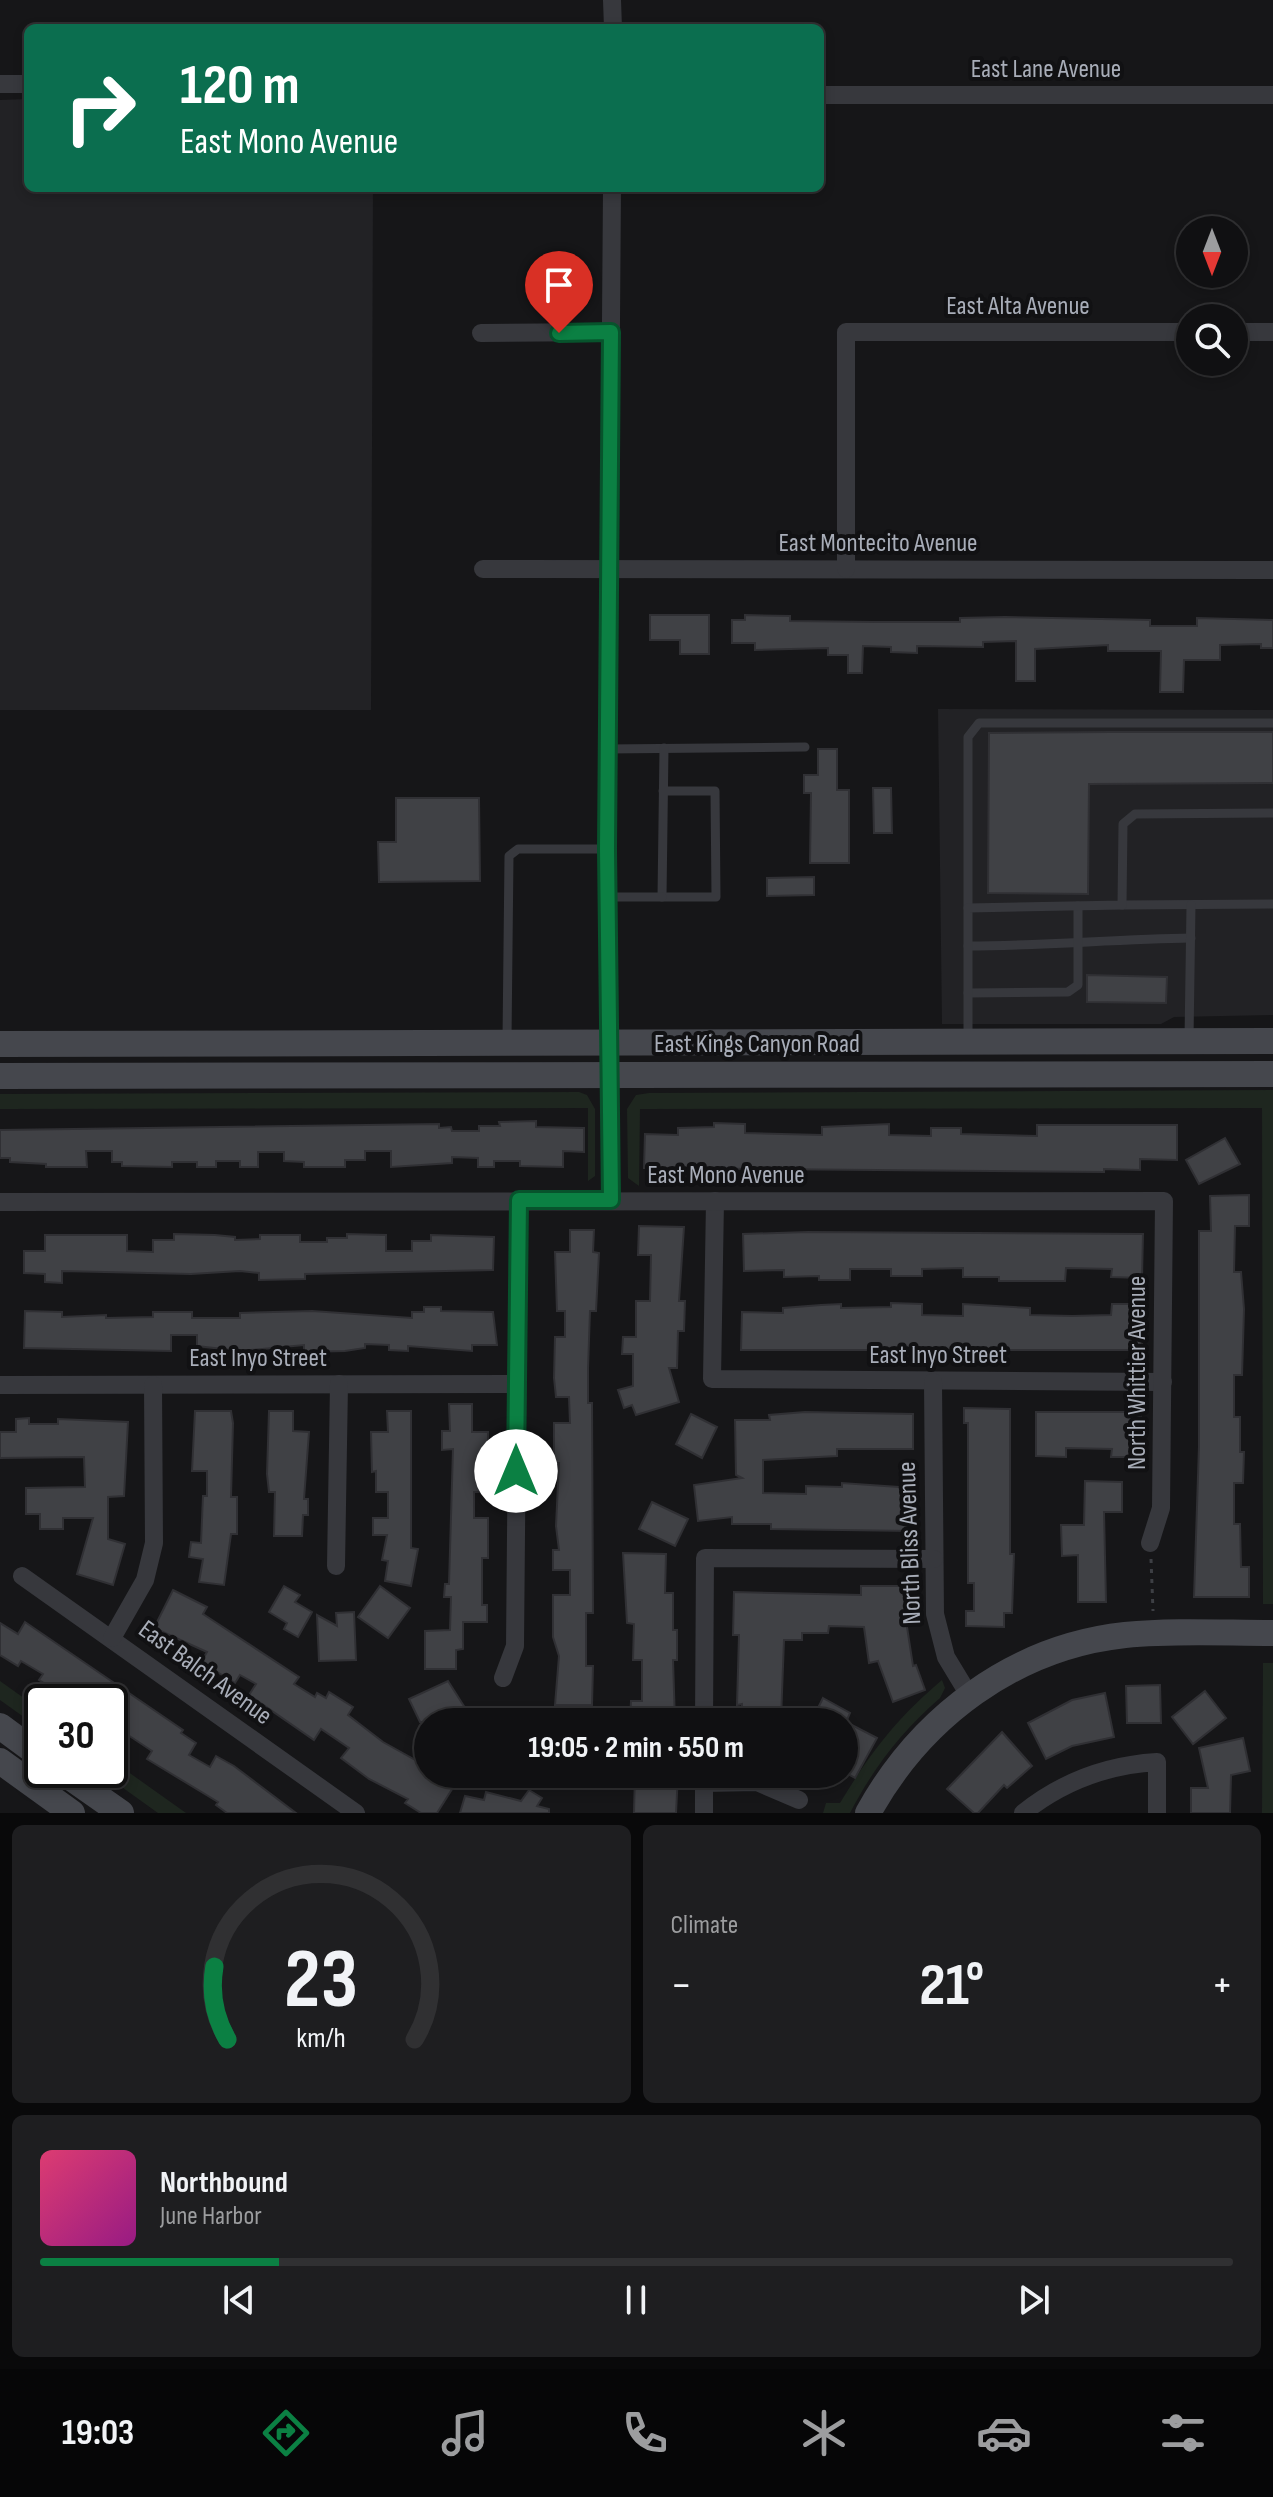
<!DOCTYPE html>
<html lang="en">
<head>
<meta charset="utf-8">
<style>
  body { margin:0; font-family:"Sofia Sans Condensed",sans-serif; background:#1e1e20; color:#f1f3f6; height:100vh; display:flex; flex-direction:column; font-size:30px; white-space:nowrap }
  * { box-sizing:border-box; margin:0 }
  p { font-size:26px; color:#9c9d9f }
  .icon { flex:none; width:44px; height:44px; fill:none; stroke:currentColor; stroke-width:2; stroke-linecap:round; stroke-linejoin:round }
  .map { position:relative; height:1813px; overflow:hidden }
  .drawer { display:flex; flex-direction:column; gap:12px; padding:12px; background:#09090a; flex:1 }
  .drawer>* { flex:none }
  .guide { position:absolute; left:24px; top:24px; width:800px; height:168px; border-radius:12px; box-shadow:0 4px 12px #0003,0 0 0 2px #303032; background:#0b6e4f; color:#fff; overflow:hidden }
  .needle { width:52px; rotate:180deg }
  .controls { position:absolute; left:1176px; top:216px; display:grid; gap:16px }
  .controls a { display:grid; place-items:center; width:72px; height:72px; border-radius:50%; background:#101012; box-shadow:0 4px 12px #0003,0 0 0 2px #303032; font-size:40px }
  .speed { position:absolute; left:24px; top:1684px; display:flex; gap:16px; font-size:40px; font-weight:700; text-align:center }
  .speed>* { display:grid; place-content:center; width:104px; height:104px; border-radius:50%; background:#101012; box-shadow:0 4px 12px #0003,0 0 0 2px #303032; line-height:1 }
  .speed .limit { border:4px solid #111; border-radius:12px; background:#fff; color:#111 }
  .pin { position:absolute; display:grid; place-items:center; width:68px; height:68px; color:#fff; margin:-82px -34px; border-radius:50% 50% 50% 0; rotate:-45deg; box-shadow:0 0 8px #0007 }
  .pin .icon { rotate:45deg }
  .me { position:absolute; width:88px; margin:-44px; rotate:0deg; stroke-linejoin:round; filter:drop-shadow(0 0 6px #0008) }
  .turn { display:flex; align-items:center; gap:28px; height:168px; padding:0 24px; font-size:36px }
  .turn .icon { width:104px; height:104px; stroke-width:2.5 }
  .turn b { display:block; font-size:56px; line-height:68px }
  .big { font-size:60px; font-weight:700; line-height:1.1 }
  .drawer .card { flex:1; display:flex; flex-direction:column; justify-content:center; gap:12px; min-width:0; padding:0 28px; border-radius:12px; background:#1e1e20 }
  .drawer .dial { align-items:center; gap:0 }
  .dial svg { height:208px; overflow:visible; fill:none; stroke:#303032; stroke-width:7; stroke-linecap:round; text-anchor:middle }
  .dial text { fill:#f1f3f6; stroke:none }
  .song { display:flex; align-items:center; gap:24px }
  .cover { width:96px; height:96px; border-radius:12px; background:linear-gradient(135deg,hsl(340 70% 55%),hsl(310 70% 35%)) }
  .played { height:8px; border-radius:4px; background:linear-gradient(90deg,#0b8043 20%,#303032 20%) }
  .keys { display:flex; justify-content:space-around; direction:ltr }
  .heat { display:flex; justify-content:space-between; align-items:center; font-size:44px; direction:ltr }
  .drawer .tiles { flex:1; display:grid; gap:12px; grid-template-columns:1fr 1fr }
  .card:last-child { grid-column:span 2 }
  .trip { position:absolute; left:414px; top:1708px; width:444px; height:80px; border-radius:40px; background:#101012; box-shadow:0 4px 12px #0003,0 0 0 2px #303032; font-weight:700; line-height:80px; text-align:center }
  .menu { display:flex; height:128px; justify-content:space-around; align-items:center; background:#060607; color:#9c9d9f }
  .menu .icon { width:56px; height:56px }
  .menu .on { color:#0b8043 }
  .menu b { font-size:36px; color:#f1f3f6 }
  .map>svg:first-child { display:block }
  .built { fill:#222225 }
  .green { fill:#1e261f }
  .building { fill:#404145; stroke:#303034; stroke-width:2 }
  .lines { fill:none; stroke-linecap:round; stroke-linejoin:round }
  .path { stroke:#3d3f44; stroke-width:3; stroke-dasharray:4 6; stroke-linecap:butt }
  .lane { stroke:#37383d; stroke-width:9 }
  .street { stroke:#37383d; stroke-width:18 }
  .secondary { stroke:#45474d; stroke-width:26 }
  .route-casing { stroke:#07532c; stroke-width:20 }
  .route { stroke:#0b8043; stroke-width:14 }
  .labels { text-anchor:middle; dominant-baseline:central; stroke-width:8; stroke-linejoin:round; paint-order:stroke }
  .street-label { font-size:26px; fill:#a8adb8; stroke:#111113 }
</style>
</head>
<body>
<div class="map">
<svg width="1273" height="1813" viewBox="0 0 1273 1813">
  <rect width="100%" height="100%" fill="#161618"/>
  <!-- built -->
  <g class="built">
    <path d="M28,99V188H373L371,710H0V100Z"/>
    <path d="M938,709L1273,710V1015L1174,1017L1161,1024H942Z"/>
  </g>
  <!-- green -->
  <g class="green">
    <path d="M1273,1090V1604H1263L1262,1108L640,1109L639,1186L628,1178L627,1109L636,1095L649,1093Z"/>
    <path d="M579,1092L587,1095L595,1109V1176L588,1181V1108L0,1109V1094Z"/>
    <path d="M1263,1663H1273V1813H1262Z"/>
    <path d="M942,1680L945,1688L940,1698C901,1732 874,1767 850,1813H823L826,1803H840C870,1753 897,1718 942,1680Z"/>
    <path d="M0,1681L42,1711V1730L0,1700Z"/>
    <path d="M110,1759L186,1813H158L98,1770H110Z"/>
  </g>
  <!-- building -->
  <g class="building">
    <path d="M650,615H709V654H680V640H650Z"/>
    <path d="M745,615L790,616V621L874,622H960V618L1005,617L1150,620V626H1197V618L1273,620V648H1261V644L1220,645V660H1184L1183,692H1160L1161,651H1108V645L1035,649V681H1016V641L983,642V647L917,646V653L891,652V647L863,646L862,673H848V655H828V648L755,650V643H732V620H745Z"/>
    <path d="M1110,732H1273V783L1089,784L1088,894L988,893L989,733Z"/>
    <path d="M818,749H837V790H849V863H810L811,793H804V775H818Z"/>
    <path d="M873,788H891L892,833H874Z"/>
    <path d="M396,798H479L480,881L379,882L378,842H396Z"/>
    <path d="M814,877V895L767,896V878Z"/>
    <path d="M1087,975L1167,977L1166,1003L1087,1002Z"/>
    <path d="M536,1121V1127L584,1128V1152L563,1151V1167L520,1166V1161H494V1167H478V1158L452,1157V1163L391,1167V1151H365V1160H345V1167H304V1162L284,1161V1152H258V1167H240V1161H216V1167H197V1162H172V1167L122,1166V1162H112V1151H86L87,1167H46V1164L10,1162V1158H0V1130L439,1124V1128L451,1127L452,1131H479V1126H500L499,1122Z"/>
    <path d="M714,1123L745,1124V1133L822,1135V1127L889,1124V1135L931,1136V1128H961V1134L1037,1136V1125H1177V1160L1140,1159V1170L1104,1169V1172L644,1168L645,1134L678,1135V1128L714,1127Z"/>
    <path d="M1225,1138L1240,1164L1199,1184L1186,1160Z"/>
    <path d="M1249,1195V1226H1235L1234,1272H1241L1244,1309L1242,1375H1234V1417H1240V1452H1244L1243,1483H1234V1524H1240L1241,1567H1249V1597H1194L1199,1446V1231H1211L1210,1196Z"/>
    <path d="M639,1226L684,1227L679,1301H685L684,1331H678L677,1368H669L679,1402L636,1415L632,1405L624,1408L618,1390L633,1386V1354H622L623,1337H636V1301H650L651,1255H638Z"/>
    <path d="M570,1230H594L593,1252L599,1253L596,1311H590L588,1369V1403H592L593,1613H586V1666H593L592,1705H555L559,1656L553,1637V1595H570V1570H553V1550H559L556,1526L559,1463H554V1423H570L569,1397H556L554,1378L555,1337H565V1311H557L555,1252H570Z"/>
    <path d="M808,1232L1143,1234L1142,1278L1111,1277L1112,1269L1066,1268L1065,1281H999V1277H963V1268L922,1269V1276H891V1269H850V1280H819V1276L784,1277V1270L744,1271L743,1234Z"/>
    <path d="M174,1234L215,1235L235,1237V1240L260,1239V1235H300V1242H327V1238H347V1234L386,1235V1251H412V1241H431V1235L494,1237L493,1270L305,1274V1279L259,1280V1273L240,1271L191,1274L62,1271V1283L45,1282V1274L24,1273V1251H45V1235H127V1251L153,1252V1240H174Z"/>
    <path d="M891,1303L922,1304V1315L963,1316V1304L1030,1308V1315L1072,1316L1111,1315L1112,1304H1143L1142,1350H741L742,1312L783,1313V1308L821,1305L841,1304V1308L891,1307Z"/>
    <path d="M424,1307H441V1311L493,1312L497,1345H472V1351L408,1346V1351L389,1350V1345L365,1344V1348L345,1351L304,1352V1345L240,1351L197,1346V1335H171V1351L24,1348L25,1311L62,1312V1317L106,1315V1318L153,1317V1312H192V1318H240V1313L312,1311L412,1318V1312H424Z"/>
    <path d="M449,1404H472V1432H488V1472H482V1492H474V1518H488V1558H482V1605H487V1622H463V1649L456,1650V1669H425V1631L450,1630L451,1597H444L445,1584H449L453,1449L442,1450V1431H450Z"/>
    <path d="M964,1408L1010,1409V1554H1014L1013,1584L1012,1613H1004V1627L966,1626V1611H974V1583H968V1423H964Z"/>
    <path d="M195,1411H231L233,1423L231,1497H237V1534H231L224,1585L199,1582L203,1559L189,1557L191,1542L201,1543L203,1496H207V1471H192Z"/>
    <path d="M269,1411H293V1431L309,1432L304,1499H308V1515H303L302,1536H274L275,1492H269L267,1474Z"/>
    <path d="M387,1411H411V1548L418,1549L411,1586L385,1581L388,1561L382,1560L387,1535H373V1518H388V1492H376V1471L372,1472L371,1432H388Z"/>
    <path d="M805,1412L913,1414V1449H837V1456L763,1460V1493L806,1494V1486L842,1487V1483L913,1488L912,1531L771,1529V1524H732V1517L698,1521L694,1485L742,1478L736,1475L735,1420H770L769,1415Z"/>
    <path d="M1036,1412H1141V1457H1111L1112,1449L1066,1448V1457L1036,1456Z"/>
    <path d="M691,1414L717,1427L702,1458L676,1444Z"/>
    <path d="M29,1418V1424H58V1419L128,1422L124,1496L108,1497V1539L125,1544L113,1585L77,1574L93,1518H63V1529H40V1514H26V1488L85,1487L84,1457L0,1458V1432H16V1419Z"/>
    <path d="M1085,1481L1122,1482V1512H1104L1106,1602H1078V1555L1062,1556L1061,1525H1084Z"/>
    <path d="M652,1502L688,1519L675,1546L639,1529Z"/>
    <path d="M623,1553L666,1554L665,1593H673V1630H677V1660H673L675,1722H630L631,1701H642V1660H633L634,1624L627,1623Z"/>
    <path d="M284,1586L300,1595L295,1602L312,1612L298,1637L284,1629L287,1623L269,1612Z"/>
    <path d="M380,1586L410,1608L388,1638L358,1617Z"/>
    <path d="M861,1586H905V1614L913,1666L916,1665L925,1690L893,1702L878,1661L869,1663L864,1627L829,1626L828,1633H802V1640H784L781,1719L742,1720V1704L737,1705L739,1635H733L734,1592L861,1595Z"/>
    <path d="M173,1590L207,1607L203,1614L299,1677L294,1684L315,1697L317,1693L326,1698L329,1692L353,1707L348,1715L383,1742L417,1761L428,1774H435L454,1786L437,1813H421L405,1803L408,1799L369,1779L341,1758L349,1748L321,1729L314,1740L249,1695L256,1684L240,1675L235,1683L201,1662L207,1652L154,1628Z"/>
    <path d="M354,1612L356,1660L319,1661L317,1615L337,1626L336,1613Z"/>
    <path d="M25,1622L183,1730L181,1733L196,1743L189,1755L210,1767L216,1756L234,1766L296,1813H227L216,1805L218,1802L147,1759L152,1751L128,1735L123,1742L110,1733V1702H76L39,1680L43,1674L21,1661L18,1666L0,1655V1623L18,1634Z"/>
    <path d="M448,1681L474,1722H420L409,1699Z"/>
    <path d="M1160,1685L1161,1723H1127L1126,1686Z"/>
    <path d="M1205,1691L1226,1718L1193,1744L1172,1717Z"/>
    <path d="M1105,1693L1114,1737L1072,1746L1046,1759L1028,1723L1072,1700Z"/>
    <path d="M823,1698L850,1713L846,1722L877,1738L855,1778L844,1772V1722H811Z"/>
    <path d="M1002,1732L1032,1766L1007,1788L1004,1785L978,1813H974L947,1789Z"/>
    <path d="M1243,1738L1250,1771L1231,1775L1230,1813H1191V1788H1208L1199,1748Z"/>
    <path d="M635,1774H678L676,1813H634Z"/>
    <path d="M529,1790L542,1798L537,1806L549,1809V1813H460L465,1796L484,1800L486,1792L521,1801Z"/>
  </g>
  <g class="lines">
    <!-- path -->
    <path class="path" d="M1151,1559L1153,1611"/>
    <!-- lane -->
    <g class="lane">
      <path d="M607,749L805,747"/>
      <path d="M663,791H715L716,897H662L664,748"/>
      <path d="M608,897H662"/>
      <path d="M1122,905L1273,904"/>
      <path d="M968,908V737L979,723H1273"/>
      <path d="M968,946C1043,946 1116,939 1191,938"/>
      <path d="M968,993L1068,992L1078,985V906"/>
      <path d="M1189,1039L1191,905"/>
      <path d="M507,1040L509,856L518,849H607"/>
      <path d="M968,1040V908L1122,905L1123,824L1135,814L1273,813"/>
    </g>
    <!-- street -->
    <g class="street">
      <path d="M612,0L613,28"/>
      <path d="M0,84H28"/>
      <path d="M820,95H1273"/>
      <path d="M1234,332H1273"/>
      <path d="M481,333L611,332"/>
      <path d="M483,569L1273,570"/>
      <path d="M846,569V332H1190"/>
      <path d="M611,1200L607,849L612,188"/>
      <path d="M715,1201L712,1379L1163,1382"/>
      <path d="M0,1202L1164,1201L1161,1508L1150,1543"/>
      <path d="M933,1382L935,1614L946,1657L969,1695"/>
      <path d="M0,1385L517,1384"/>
      <path d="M336,1566L339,1384"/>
      <path d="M22,1576L356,1813"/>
      <path d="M112,1638L145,1580L154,1543L153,1385"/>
      <path d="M503,1678L515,1646L519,1200"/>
      <path d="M704,1722L705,1558L934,1559"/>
      <path d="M704,1783L757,1782L799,1800"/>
      <path d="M704,1813V1774"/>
      <path d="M1023,1813C1063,1781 1106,1765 1157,1762V1813"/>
    </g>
    <!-- secondary -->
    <g class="secondary">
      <path d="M0,1044L1273,1041"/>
      <path d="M0,1076L1273,1074"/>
      <path d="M0,1726L42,1757"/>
      <path d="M0,1761L72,1813"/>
      <path d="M60,1770L121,1813"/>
      <path d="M868,1813C921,1717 1014,1647 1125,1635C1174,1630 1224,1633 1273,1633"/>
    </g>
  </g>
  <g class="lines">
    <defs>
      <path id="route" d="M516,1471L519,1200H611L607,849L611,332L559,333"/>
    </defs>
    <!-- route casing -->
    <use href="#route" class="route-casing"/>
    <!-- route -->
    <use href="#route" class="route"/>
  </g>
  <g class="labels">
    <!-- street labels -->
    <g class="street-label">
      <text x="1046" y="69">East Lane Avenue</text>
      <text x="1018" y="306">East Alta Avenue</text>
      <text x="878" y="543">East Montecito Avenue</text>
      <text x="757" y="1044">East Kings Canyon Road</text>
      <text x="726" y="1175">East Mono Avenue</text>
      <text x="938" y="1355">East Inyo Street</text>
      <text x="258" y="1358">East Inyo Street</text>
      <text transform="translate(1137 1373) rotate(-90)">North Whittier Avenue</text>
      <text transform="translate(910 1543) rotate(-92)">North Bliss Avenue</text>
      <text transform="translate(205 1673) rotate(36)">East Balch Avenue</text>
    </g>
  </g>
</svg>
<div class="controls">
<a><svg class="needle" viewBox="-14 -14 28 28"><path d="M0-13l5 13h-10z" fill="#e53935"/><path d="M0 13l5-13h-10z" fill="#9c9d9f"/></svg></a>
<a><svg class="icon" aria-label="search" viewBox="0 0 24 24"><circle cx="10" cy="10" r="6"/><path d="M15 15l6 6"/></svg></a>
</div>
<div class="speed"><div class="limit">30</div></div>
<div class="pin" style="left:559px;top:333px;background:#d93025"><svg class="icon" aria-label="arrive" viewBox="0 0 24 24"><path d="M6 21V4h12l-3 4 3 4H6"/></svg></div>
<svg class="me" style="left:516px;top:1471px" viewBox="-20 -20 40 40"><circle r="19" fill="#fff"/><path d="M0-13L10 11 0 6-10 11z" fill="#0b8043"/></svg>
<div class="trip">19:05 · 2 min · 550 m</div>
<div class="guide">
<div class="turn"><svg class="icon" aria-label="right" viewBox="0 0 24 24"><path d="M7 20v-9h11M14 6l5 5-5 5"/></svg><div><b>120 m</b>East Mono Avenue</div></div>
</div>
</div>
<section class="drawer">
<div class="tiles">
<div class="card dial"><svg viewBox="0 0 100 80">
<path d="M14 69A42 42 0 1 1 86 69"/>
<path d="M14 69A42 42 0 0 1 9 41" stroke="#0b8043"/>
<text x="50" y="56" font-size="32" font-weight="700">23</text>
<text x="50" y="72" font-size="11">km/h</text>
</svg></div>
<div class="card"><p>Climate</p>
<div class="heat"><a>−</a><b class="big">21°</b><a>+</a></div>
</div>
<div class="card">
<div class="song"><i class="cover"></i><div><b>Northbound</b><p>June Harbor</p></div></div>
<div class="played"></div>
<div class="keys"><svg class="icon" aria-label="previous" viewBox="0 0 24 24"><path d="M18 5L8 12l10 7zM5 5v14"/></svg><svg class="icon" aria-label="pause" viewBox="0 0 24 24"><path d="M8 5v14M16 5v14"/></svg><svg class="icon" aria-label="next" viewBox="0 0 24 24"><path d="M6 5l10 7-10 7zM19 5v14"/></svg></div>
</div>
</div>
</section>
<nav class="menu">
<b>19:03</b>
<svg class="icon on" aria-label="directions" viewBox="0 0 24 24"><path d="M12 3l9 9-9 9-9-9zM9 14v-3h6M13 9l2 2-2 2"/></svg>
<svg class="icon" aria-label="music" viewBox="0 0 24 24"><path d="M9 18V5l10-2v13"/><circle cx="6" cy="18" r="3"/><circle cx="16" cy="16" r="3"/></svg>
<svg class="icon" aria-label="phone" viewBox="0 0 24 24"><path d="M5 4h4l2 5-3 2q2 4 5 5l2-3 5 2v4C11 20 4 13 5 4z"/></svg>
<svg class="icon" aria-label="climate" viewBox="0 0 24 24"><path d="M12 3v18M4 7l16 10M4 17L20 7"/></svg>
<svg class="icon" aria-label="car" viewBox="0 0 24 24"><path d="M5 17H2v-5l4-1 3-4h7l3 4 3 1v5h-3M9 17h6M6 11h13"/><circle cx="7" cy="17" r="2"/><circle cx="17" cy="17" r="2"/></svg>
<svg class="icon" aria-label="filters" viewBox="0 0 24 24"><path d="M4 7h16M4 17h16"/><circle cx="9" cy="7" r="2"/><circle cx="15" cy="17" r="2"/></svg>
</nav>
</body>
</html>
